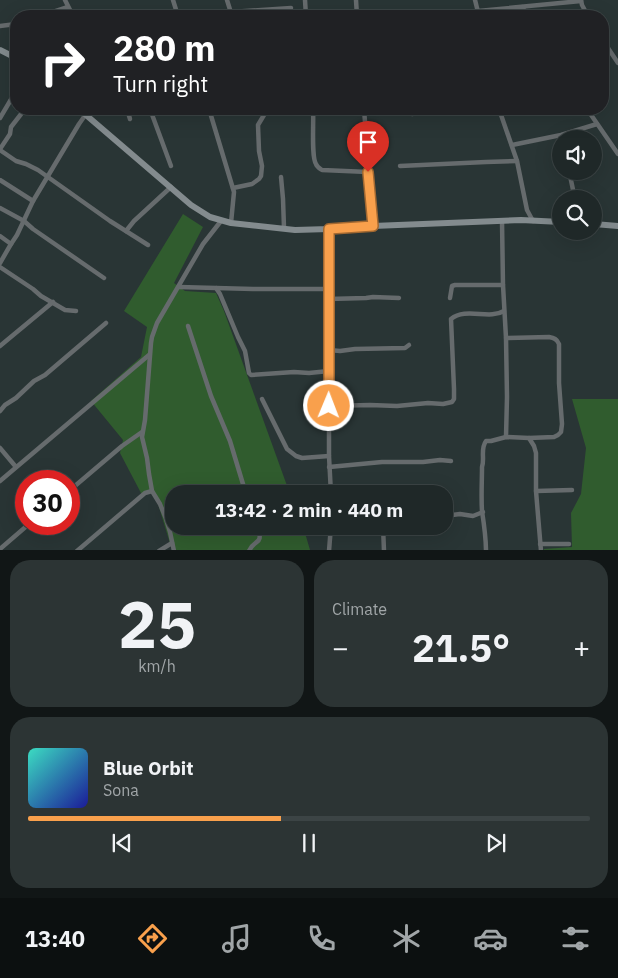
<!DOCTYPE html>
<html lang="en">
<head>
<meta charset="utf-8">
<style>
  body { margin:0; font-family:"IBM Plex Sans",sans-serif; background:#2c3434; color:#f1f3f6; height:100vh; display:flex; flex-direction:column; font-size:19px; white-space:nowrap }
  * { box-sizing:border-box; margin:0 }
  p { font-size:16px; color:#a1a6a8 }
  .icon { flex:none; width:28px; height:28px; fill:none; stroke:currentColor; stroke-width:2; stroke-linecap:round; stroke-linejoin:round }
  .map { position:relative; height:550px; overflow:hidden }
  .panel { display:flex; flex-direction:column; gap:10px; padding:10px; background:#111616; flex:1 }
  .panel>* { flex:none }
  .hud { position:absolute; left:10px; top:10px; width:599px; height:105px; border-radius:20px; box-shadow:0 5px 20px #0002,0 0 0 1px #3c4445; background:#202124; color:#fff; overflow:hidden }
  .buttons { position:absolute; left:552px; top:130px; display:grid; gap:10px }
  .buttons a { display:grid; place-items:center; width:50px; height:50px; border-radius:50%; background:#1f2828; box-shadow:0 5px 20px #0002,0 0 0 1px #3c4445; font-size:25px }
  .speed { position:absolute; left:15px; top:470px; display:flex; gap:10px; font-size:25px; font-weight:700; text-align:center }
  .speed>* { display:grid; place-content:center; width:65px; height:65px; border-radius:50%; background:#1f2828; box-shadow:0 5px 20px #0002,0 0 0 1px #3c4445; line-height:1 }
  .speed .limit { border:8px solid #d22; background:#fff; color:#111 }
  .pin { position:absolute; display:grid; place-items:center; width:42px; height:42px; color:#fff; margin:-51px -21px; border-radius:50% 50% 50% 0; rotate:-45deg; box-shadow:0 0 5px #0007 }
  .pin .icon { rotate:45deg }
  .me { position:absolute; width:55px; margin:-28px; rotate:1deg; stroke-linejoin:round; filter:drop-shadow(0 0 4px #0008) }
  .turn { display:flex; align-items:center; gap:18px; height:105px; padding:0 20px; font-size:22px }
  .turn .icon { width:65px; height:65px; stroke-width:2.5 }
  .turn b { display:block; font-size:35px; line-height:42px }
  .big { font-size:38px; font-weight:700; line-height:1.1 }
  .panel .widget { flex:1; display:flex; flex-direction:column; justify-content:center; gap:8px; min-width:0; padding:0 18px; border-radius:20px; background:#2c3434 }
  .panel .dial { align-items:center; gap:0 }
  .dial b { font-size:65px; line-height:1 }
  .song { display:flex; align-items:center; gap:15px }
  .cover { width:60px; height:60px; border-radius:8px; background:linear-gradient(135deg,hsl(170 70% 55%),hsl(240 70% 35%)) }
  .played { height:5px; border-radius:2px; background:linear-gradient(90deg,#f9a04c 45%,#3c4445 45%) }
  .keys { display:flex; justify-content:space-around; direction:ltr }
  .heat { display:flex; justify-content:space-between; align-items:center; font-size:28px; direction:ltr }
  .panel .tiles { flex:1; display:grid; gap:10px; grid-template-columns:1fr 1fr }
  .widget:last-child { grid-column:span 2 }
  .trip { position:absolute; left:165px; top:485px; width:288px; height:50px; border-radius:20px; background:#1f2828; box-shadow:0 5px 20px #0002,0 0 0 1px #3c4445; font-weight:700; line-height:50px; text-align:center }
  .tab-bar { display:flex; height:80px; justify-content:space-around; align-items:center; background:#0c1010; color:#a1a6a8 }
  .tab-bar .icon { width:35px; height:35px }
  .tab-bar .selected { color:#f9a04c }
  .tab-bar b { font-size:22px; color:#f1f3f6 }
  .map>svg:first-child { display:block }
  .green { fill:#305c2e }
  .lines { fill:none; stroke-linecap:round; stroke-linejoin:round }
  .minor { stroke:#666b6d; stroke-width:4.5 }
  .secondary { stroke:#838b8e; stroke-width:6 }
  .route-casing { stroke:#a26831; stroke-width:12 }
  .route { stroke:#f9a04c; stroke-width:9 }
</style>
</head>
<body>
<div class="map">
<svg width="618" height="551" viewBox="0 0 618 551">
  <rect width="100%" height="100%" fill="#293535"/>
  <!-- green -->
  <g class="green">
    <path d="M183,214L203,227L174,283L185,291L216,293L224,311L290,494H174V526H303L310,550H172L155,494L141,493L120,453L123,440L91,401L141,357L147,327L124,311Z"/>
    <path d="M572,399H618V550H544V549L572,547L571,513L581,494L586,448Z"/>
  </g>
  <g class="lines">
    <!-- minor -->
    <g class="minor">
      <path d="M65,0L73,16"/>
      <path d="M173,0L178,16"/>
      <path d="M227,0L232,16"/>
      <path d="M305,0L306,16"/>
      <path d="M356,0L357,16"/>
      <path d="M475,0L479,16"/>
      <path d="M581,0L582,5L588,16"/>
      <path d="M522,7L528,16"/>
      <path d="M478,11L581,1"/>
      <path d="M231,12L291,8"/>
      <path d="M41,16L68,7"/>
      <path d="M11,25L16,37"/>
      <path d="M0,26L16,24"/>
      <path d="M602,39L618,63"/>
      <path d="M127,109L130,119"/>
      <path d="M150,109L171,166"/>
      <path d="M209,109L234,192L231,223"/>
      <path d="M313,109C314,120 311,157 316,164C317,167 319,168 322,170L368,172"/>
      <path d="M364,109L373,226"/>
      <path d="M404,109L407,112L412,114L435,109"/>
      <path d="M499,109L517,161L527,210L533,221"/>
      <path d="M587,109L618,154"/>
      <path d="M0,118L16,91"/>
      <path d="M512,145L561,135L597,124"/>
      <path d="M0,149L10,134L11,127L25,109"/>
      <path d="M0,150L16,161L26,164L38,170L110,221L148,245"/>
      <path d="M400,166L486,162L517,161"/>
      <path d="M569,171L575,199"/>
      <path d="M281,177L283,199L284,228"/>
      <path d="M0,180L33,201"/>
      <path d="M233,188L252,184L259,179L261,176L262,166L259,151L258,125L264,115L262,109"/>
      <path d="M0,208L24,221L33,229L104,278"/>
      <path d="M502,221L503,285L506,338L507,397L506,437"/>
      <path d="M329,229V456L331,494"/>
      <path d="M126,231L134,221L171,187"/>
      <path d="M0,236L11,244"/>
      <path d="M0,263L11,244L17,235L33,201L79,124L86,114"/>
      <path d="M0,267L33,289L41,296L65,310L76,311"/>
      <path d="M179,287L253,289H328"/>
      <path d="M216,288L220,294L238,337L245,351L249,373L251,375L294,372L309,373L329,371"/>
      <path d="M450,298L452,286L455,285H503"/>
      <path d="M328,299L366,298L373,297L399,298"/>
      <path d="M188,326L211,396L230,441L246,494"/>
      <path d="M0,346L53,302"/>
      <path d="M329,350L340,351L355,349L405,348L409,345"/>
      <path d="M262,399L287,449L296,456L302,458L329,456"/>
      <path d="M329,406L370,405L397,406L428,403L443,404L452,402L454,399V389L451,319C466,307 489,320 504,311"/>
      <path d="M0,411L5,405L16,398L34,381L45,375L106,323"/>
      <path d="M529,438L534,446L536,453V491L541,551"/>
      <path d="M0,448L16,467"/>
      <path d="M329,467L382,462H423L440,460L451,461"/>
      <path d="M0,481L149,355"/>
      <path d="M69,491L122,446L142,432"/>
      <path d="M536,491L572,490"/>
      <path d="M444,516L460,514L473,516L483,512"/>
      <path d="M383,526L384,551"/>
      <path d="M540,544H569"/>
      <path d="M0,549L29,524"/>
      <path d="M77,551L145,493L152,491"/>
      <path d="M159,551L172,543"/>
      <path d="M174,551L170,532L166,519L160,504L152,491L149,474L147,458L142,437L145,420L151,343L152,337L157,323L203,244L221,221"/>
      <path d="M249,551C256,537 263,547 258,526"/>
      <path d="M329,551L331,526"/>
      <path d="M486,551C486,537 484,524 482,511C481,496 482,482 482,467C485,459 480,449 486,441H491L506,437L529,438L554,437L558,435L561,432L562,424L559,383V344C557,339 554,338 549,337L506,338"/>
    </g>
    <!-- secondary -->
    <g class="secondary">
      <path d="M0,50L16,58"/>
      <path d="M79,109L191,205L210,217L231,223L295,230L329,229L373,226L521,220L561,222"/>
      <path d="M594,224L618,226"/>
    </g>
  </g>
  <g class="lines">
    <defs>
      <path id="route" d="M329,406V229L373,226L368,172"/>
    </defs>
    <!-- route casing -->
    <use href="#route" class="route-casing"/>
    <!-- route -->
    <use href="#route" class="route"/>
  </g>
</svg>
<div class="buttons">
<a><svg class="icon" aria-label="sound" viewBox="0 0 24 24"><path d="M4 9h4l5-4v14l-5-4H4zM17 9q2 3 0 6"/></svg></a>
<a><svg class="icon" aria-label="search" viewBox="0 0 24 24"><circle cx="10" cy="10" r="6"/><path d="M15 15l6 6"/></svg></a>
</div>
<div class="speed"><div class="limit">30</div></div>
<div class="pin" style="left:368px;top:172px;background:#d93025"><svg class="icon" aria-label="arrive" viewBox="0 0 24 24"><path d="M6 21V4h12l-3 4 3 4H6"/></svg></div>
<svg class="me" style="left:329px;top:406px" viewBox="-20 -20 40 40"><circle r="17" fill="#f9a04c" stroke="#fff" stroke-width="3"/><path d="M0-11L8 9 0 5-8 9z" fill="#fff"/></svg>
<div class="trip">13:42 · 2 min · 440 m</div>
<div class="hud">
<div class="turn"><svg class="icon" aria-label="right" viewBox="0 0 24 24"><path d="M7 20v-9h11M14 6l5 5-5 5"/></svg><div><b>280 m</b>Turn right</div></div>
</div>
</div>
<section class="panel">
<div class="tiles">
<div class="widget dial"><b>25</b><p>km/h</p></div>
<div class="widget"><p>Climate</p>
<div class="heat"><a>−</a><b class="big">21.5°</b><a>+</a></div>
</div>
<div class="widget">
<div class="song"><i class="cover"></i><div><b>Blue Orbit</b><p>Sona</p></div></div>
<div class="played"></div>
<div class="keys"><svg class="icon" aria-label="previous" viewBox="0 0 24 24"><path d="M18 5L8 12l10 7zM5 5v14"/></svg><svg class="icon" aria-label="pause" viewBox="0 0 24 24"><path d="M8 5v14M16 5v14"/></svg><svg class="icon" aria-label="next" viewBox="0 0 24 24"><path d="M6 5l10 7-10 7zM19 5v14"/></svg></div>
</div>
</div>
</section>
<nav class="tab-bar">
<b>13:40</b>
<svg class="icon selected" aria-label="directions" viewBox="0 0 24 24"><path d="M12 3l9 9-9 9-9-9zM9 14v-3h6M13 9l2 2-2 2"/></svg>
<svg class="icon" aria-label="music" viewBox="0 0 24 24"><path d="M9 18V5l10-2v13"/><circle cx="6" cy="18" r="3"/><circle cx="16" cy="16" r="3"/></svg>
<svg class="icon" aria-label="phone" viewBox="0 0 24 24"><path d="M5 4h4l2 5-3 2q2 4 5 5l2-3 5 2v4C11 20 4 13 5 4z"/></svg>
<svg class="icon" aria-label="climate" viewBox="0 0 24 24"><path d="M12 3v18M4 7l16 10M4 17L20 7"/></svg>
<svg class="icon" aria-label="car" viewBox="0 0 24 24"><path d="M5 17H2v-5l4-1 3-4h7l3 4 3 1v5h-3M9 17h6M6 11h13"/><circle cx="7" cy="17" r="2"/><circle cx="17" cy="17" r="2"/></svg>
<svg class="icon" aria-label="filters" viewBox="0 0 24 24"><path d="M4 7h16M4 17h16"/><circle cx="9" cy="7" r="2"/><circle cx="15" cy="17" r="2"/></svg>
</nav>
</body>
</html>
